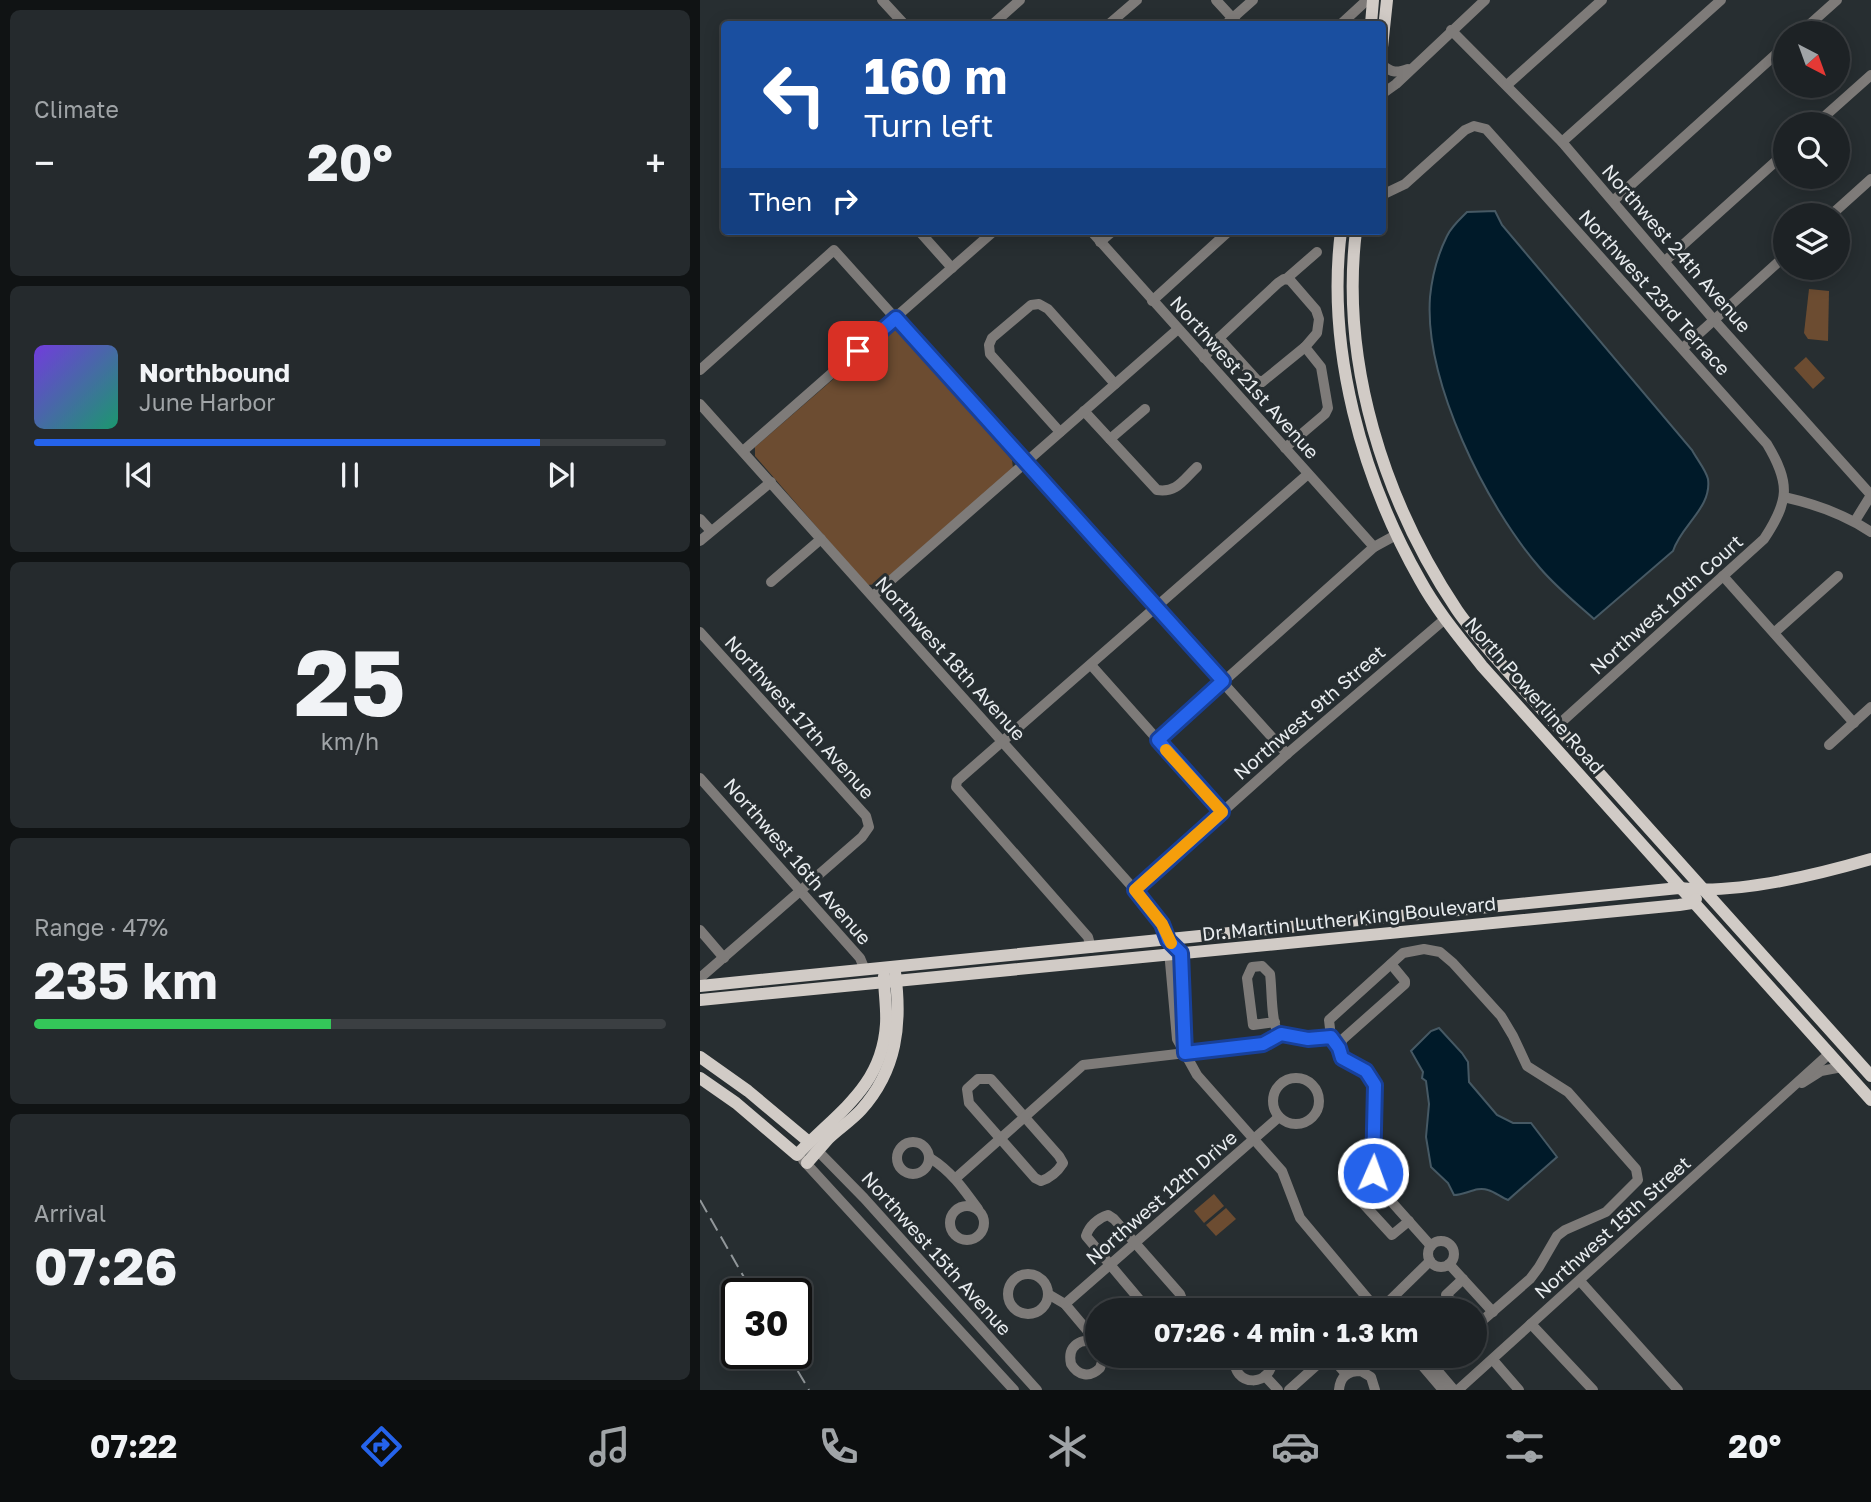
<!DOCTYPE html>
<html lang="en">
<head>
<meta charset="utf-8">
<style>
  body { margin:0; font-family:"Golos Text",sans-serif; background:#252a2d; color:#f1f3f6; height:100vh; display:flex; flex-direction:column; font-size:26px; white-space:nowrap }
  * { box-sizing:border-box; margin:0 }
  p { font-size:23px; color:#a0a4a7 }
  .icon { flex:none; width:38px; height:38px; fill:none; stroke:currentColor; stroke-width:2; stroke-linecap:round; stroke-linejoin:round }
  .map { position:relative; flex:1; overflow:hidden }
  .side { display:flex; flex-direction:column; gap:10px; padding:10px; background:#101314; width:700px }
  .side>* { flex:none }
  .top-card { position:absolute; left:21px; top:21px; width:665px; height:214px; border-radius:7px; box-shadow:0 4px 18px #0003,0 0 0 2px #3b3f42; background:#1a4fa0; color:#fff; overflow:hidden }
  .needle { width:46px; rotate:139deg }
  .fabs { position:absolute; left:1073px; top:21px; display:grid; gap:14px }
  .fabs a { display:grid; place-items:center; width:77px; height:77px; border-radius:50%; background:#1d2225; box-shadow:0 4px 18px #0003,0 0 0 2px #3b3f42; font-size:35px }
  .speed { position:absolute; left:21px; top:1278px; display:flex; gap:14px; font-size:35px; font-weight:700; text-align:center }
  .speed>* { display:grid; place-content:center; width:91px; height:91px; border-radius:50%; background:#1d2225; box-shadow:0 4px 18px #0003,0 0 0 2px #3b3f42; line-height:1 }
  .speed .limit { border:4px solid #111; border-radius:10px; background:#fff; color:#111 }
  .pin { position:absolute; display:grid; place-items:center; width:60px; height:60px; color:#fff; margin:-30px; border-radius:14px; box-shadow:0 4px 10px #0006 }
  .me { position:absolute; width:77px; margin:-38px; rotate:2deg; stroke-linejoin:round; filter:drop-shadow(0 0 5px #0008) }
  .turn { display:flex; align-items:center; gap:24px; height:147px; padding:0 28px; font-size:32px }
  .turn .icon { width:91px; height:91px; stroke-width:2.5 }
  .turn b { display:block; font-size:49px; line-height:60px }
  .then { display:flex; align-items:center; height:66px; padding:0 28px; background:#0003; gap:14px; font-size:26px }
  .big { font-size:52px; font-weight:700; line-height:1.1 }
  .side .tile { flex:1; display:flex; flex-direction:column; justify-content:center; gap:10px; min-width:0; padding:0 24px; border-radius:10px; background:#252a2d }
  .side .dial { align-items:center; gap:0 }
  .dial b { font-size:91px; line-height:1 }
  .song { display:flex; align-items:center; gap:21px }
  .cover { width:84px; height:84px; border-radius:10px; background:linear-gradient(135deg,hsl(260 70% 55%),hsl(160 70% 35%)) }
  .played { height:7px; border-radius:4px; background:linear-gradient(90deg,#2563eb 80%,#3b3f42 80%) }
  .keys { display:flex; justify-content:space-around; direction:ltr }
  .heat { display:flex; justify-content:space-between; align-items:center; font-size:38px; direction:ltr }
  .charge { height:10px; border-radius:5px; background:linear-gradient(90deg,#34c759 47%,#3b3f42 0) }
  .trip { position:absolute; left:385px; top:1298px; width:402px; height:70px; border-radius:35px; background:#1d2225; box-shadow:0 4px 18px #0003,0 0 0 2px #3b3f42; font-weight:700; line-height:70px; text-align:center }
  .menu { display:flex; height:112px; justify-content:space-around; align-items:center; background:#0c0e0f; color:#a0a4a7 }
  .menu .icon { width:49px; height:49px }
  .menu .active { color:#2563eb }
  .menu b { font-size:32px; color:#f1f3f6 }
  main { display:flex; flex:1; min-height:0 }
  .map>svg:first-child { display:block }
  .green { fill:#6c4c31 }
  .water { fill:#001a29; stroke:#465964; stroke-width:2 }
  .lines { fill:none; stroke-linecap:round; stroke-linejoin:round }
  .minor { stroke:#7e7b79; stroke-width:10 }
  .major { stroke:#d1cbc6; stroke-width:12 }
  .rail { stroke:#91979a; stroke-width:2; stroke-dasharray:14 7; stroke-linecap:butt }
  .route-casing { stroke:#184099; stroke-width:18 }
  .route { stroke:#2563eb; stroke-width:12 }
  .slow { stroke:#f59e0b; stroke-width:12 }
  .labels { text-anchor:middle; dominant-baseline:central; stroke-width:6; stroke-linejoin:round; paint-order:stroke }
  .street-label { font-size:19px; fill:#e8ecef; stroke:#272e31 }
</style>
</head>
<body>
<main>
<section class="side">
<div class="tile"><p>Climate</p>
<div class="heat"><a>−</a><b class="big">20°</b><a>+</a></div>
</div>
<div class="tile">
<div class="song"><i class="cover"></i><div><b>Northbound</b><p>June Harbor</p></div></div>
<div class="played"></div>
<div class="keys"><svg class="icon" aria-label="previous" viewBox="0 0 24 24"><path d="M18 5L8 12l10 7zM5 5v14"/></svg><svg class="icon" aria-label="pause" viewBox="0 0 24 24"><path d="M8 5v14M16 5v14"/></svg><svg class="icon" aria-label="next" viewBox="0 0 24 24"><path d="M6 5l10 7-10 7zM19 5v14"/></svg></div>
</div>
<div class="tile dial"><b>25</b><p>km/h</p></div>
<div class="tile"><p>Range · 47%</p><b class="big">235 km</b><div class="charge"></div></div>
<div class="tile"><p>Arrival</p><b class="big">07:26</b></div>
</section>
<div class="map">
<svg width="1171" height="1390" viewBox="0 0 1171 1390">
  <rect width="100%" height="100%" fill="#272e31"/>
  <!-- green -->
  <g class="green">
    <path d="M1109,289L1129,291L1128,341L1108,339L1104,333Z"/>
    <path d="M191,329L200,331L312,460L313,468L180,584L167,585L55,456V447Z"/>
    <path d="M1106,357L1125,378L1113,389L1094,368Z"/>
    <path d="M514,1194L524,1206L504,1223L494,1211Z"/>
    <path d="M526,1208L536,1219L516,1236L506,1225Z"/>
  </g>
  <!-- water -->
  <g class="water">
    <path d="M795,211L802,225L992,450C996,458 1006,470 1008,479C1012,508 981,525 973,551L894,619C876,603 856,587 840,568C786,506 724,381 730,297C732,277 738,254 747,236C751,227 760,219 767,212Z"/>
    <path d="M739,1028L762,1053L768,1062L769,1082L797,1115L813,1123H831L857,1157L808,1200C802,1198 795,1192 788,1190C776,1186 766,1195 754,1195L748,1183L731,1167L726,1137L729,1104L726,1081L722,1078L723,1072L711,1051L731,1031Z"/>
  </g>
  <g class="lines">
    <!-- minor -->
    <g class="minor">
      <path d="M182,0L204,24"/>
      <path d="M516,0L538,24"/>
      <path d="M293,24L320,0"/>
      <path d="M409,24L437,0"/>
      <path d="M526,24L553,0"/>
      <path d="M641,24L667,0"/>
      <path d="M751,30L862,142L1014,320L1171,495"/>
      <path d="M1100,33L1137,0"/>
      <path d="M682,65C692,73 697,73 708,69"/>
      <path d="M807,85L902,0"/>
      <path d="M682,94L696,84L785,0"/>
      <path d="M1116,124L1171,75"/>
      <path d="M862,142L1021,0"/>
      <path d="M682,195L705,184L765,130L774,126L786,129L1067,444C1091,484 1089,501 1064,539L857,726"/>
      <path d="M913,201L1085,46"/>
      <path d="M1131,215L1171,179"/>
      <path d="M219,231L252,268"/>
      <path d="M391,231L674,547"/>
      <path d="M400,242L413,231"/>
      <path d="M965,261L1085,153"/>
      <path d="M586,279L617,252"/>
      <path d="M452,301L529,231"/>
      <path d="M519,338L557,380L562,382L605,347"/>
      <path d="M983,348L1085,256"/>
      <path d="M504,358L519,338L578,283L584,279L590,280L616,310L619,319L617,333L605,347L621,367L628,408L625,414L585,448"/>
      <path d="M0,370L134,250L587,754"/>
      <path d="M0,404L435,890L462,924L468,940L477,1039L497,1075L582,1171L600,1218L678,1311"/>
      <path d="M384,411L457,490C477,493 483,480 497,467"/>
      <path d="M360,432L290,354L289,345L292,338L331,305L339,304L348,309L415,384"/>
      <path d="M410,439L445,409"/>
      <path d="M43,451L294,231"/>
      <path d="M1084,497C1115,504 1144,514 1171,532"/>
      <path d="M0,519L11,531"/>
      <path d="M1155,521L1171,495"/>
      <path d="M0,541L71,482"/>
      <path d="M1023,576L1154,723"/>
      <path d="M71,582L121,539"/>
      <path d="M173,596L478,329"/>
      <path d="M0,632L166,816L169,827L162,837L0,978"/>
      <path d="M1075,632L1138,576"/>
      <path d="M391,665L522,812"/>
      <path d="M458,740L674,547L696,535"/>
      <path d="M1129,745L1171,707"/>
      <path d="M0,778L160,958L165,970"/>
      <path d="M435,890L587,754L745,619"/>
      <path d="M0,930L24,958"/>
      <path d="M391,948L388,937L256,787L257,781L608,474"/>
      <path d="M477,950L481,953L485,1052"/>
      <path d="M691,964L705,981V984L643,1039L639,1048L642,1058L666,1071L675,1085L673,1181L731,1246"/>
      <path d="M575,1022L553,1025L547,978L552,967L562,966L570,974C572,987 571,1020 577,1030C584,1042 619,1038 631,1037"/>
      <path d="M639,1048L631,1037L629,1020L703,953L724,949L740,952L753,963L801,1016L813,1036L827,1066L868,1092L936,1169L938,1180L906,1212L865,1230L857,1236L839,1267L830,1279L775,1327"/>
      <circle cx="596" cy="1101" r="23"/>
      <path d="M278,1079H291L359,1156L363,1163C358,1171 350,1178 341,1181L335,1178L269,1103L267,1089Z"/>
      <path d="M1102,1083L1121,1071L1142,1067"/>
      <circle cx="213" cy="1158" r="16"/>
      <path d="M115,1148L164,1198L337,1390"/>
      <path d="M230,1158C251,1171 263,1188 278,1209"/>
      <path d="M103,1160L314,1390"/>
      <path d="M673,1173L664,1172L648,1187L692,1235L709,1221"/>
      <path d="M256,1178L383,1065L563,1044L581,1034"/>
      <circle cx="267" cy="1223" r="17"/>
      <circle cx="741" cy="1254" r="13"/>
      <path d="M749,1264L793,1312"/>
      <circle cx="328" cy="1294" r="20"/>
      <path d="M880,1281L978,1390"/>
      <path d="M348,1294L365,1304L397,1342"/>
      <path d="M365,1304L579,1117"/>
      <path d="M449,1311L386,1236C389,1226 398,1218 408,1215L414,1219L480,1294L483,1302L478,1311"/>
      <path d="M679,1311L730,1261"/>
      <path d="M761,1311L746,1295L763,1279"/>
      <path d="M831,1324L893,1390"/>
      <path d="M397,1344C381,1336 367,1346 371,1364C378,1376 390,1378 400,1368L404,1356"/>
      <path d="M535,1356C530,1388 575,1389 572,1356"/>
      <path d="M630,1356L646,1374"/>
      <path d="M714,1356L743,1390"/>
      <path d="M725,1356L754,1390"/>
      <path d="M793,1360L819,1390"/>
      <path d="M565,1376L578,1390"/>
      <path d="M589,1390L627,1356"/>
      <path d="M639,1390C640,1377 647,1371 661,1371L671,1377L675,1390"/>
      <path d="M758,1390L1130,1053"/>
    </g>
    <!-- major -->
    <g class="major">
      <path d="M671,24L673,0"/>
      <path d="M682,47L687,0"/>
      <path d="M641,231C626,349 662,478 720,580C737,611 760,638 782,666L1171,1100"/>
      <path d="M656,231C640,363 684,501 757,610C768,626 781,641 794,656L1171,1076"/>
      <path d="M0,986L979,888C1035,895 1116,875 1171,859"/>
      <path d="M0,1000L979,905L992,903L996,899"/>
      <path d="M0,1057L48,1091L109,1142"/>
      <path d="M0,1078L36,1103L97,1155C136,1113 182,1088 186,1024C187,1008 184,992 184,976"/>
      <path d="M107,1163C114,1155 121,1147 128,1139C138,1129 151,1121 161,1110C197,1070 202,1024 195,972"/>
    </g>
    <!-- rail -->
    <g class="rail">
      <path d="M0,1200L53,1293"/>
      <path d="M87,1353L109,1390"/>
    </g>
  </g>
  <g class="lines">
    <defs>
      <path id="route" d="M158,351L196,318L523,681L458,740L522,812L435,890L462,924L468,940L481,953L485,1053L563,1044L581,1034L608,1039L631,1037L639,1048L642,1058L666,1071L675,1085L673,1173"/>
    </defs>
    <!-- route casing -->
    <use href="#route" class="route-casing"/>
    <!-- route -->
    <use href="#route" class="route"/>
    <!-- slow -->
    <path class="slow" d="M466,750L522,812L435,890L462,924L471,943"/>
  </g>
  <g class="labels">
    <!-- street labels -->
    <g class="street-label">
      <text transform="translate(977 248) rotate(49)">Northwest 24th Avenue</text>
      <text transform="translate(955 292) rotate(48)">Northwest 23rd Terrace</text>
      <text transform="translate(545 377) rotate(48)">Northwest 21st Avenue</text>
      <text transform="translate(966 604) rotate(-42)">Northwest 10th Court</text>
      <text transform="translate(251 658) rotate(48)">Northwest 18th Avenue</text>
      <text transform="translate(835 695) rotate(49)">North Powerline Road</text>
      <text transform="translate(609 712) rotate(-41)">Northwest 9th Street</text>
      <text transform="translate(100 717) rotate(48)">Northwest 17th Avenue</text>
      <text transform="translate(98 861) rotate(49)">Northwest 16th Avenue</text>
      <text transform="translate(649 918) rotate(-6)">Dr. Martin Luther King Boulevard</text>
      <text transform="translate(461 1197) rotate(-41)">Northwest 12th Drive</text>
      <text transform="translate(912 1227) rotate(-42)">Northwest 15th Street</text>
      <text transform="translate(237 1253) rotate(48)">Northwest 15th Avenue</text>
    </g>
  </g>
</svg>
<div class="fabs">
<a><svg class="needle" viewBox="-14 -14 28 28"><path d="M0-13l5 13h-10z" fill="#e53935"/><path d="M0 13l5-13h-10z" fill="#a0a4a7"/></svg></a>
<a><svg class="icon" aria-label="search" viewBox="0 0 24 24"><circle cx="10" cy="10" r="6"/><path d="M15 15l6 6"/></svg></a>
<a><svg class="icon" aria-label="layers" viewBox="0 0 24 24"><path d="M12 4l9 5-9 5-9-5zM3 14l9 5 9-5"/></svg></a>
</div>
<div class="speed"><div class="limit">30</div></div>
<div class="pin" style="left:158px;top:351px;background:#d93025"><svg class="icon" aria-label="arrive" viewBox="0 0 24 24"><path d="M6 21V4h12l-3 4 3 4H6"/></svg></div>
<svg class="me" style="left:673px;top:1173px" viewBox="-20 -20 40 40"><circle r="17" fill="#2563eb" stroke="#fff" stroke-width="3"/><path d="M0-11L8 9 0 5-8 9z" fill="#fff"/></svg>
<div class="trip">07:26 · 4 min · 1.3 km</div>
<div class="top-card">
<div class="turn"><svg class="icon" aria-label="left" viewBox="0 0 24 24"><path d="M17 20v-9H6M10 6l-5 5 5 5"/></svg><div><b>160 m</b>Turn left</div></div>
<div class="then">Then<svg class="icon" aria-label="right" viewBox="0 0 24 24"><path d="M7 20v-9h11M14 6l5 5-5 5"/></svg></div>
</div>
</div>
</main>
<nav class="menu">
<b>07:22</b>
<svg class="icon active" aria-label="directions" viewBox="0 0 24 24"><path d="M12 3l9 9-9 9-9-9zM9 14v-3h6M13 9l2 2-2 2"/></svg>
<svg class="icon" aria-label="music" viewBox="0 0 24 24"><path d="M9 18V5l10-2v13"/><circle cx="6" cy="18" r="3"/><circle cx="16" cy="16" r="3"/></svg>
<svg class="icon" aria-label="phone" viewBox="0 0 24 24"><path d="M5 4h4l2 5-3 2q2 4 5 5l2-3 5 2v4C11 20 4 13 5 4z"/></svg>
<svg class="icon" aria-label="climate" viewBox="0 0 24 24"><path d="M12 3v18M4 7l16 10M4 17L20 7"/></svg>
<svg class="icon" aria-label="car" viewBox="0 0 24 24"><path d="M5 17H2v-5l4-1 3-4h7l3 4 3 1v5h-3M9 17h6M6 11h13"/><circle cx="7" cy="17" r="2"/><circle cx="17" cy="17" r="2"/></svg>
<svg class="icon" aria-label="filters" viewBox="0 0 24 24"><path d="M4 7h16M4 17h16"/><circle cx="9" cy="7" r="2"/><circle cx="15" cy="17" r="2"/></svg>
<b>20°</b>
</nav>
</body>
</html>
